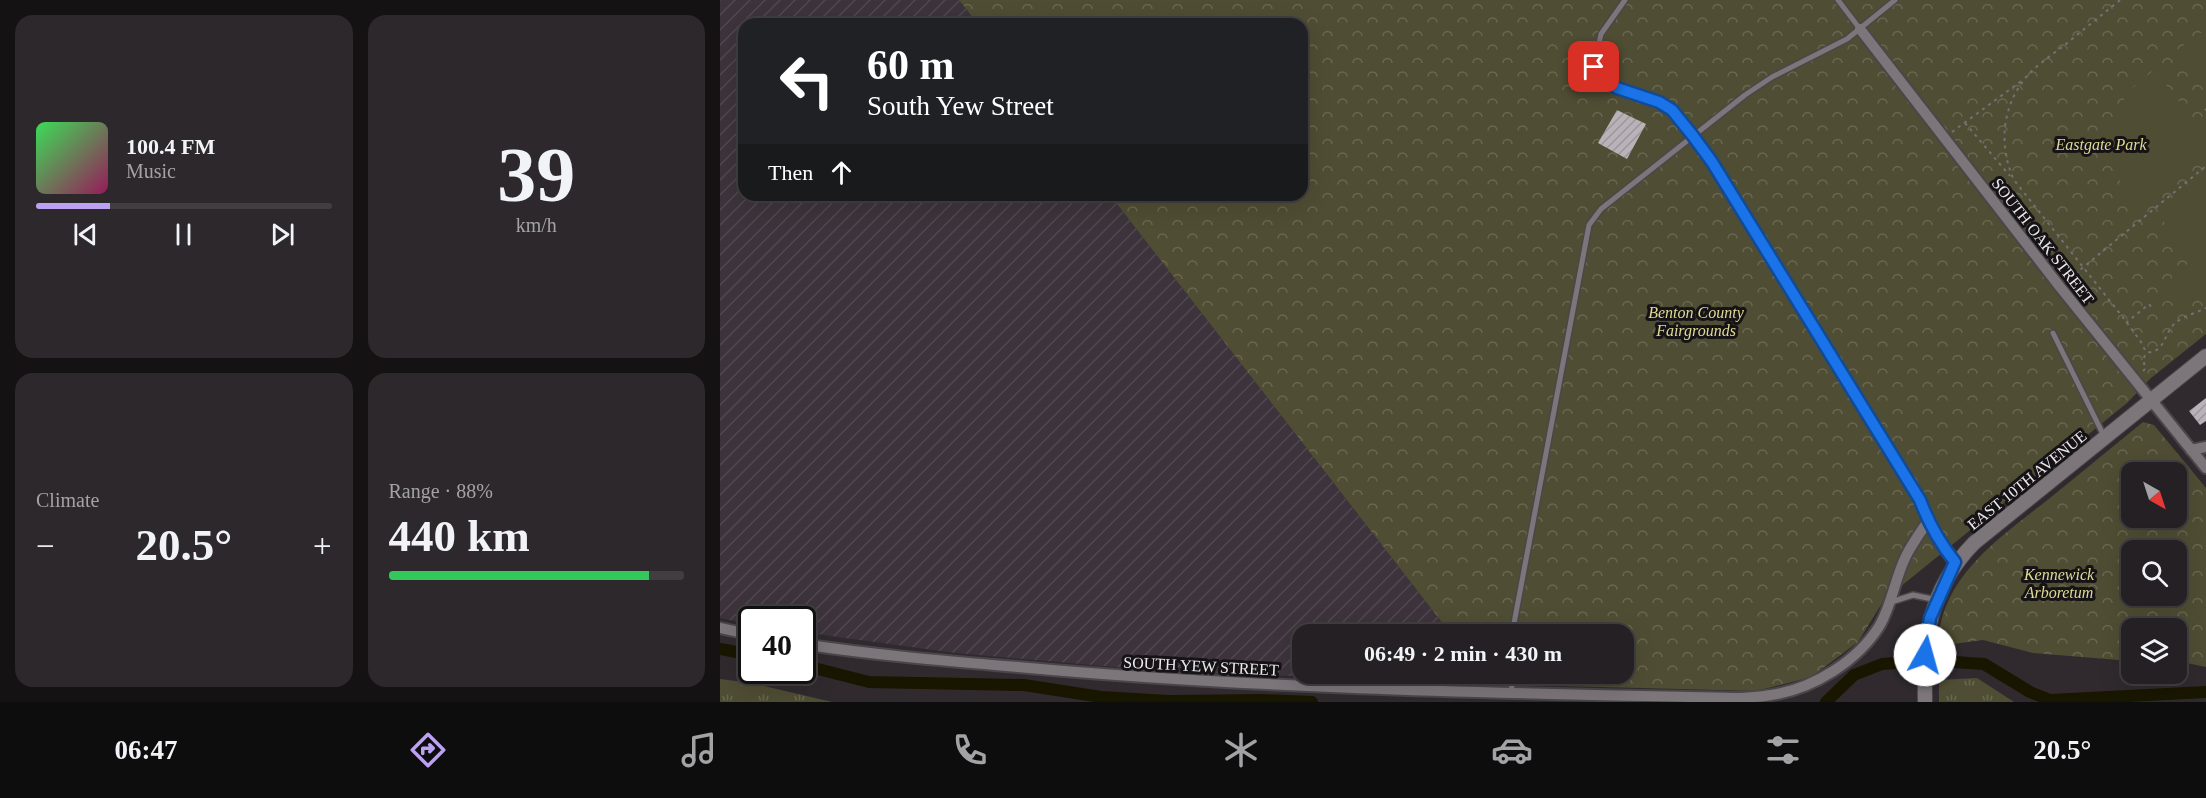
<!DOCTYPE html>
<html lang="en">
<head>
<meta charset="utf-8">
<style>
  body { margin:0; font-family:"Times New Roman",serif; background:#2c282b; color:#f1f3f6; height:100vh; display:flex; flex-direction:column; font-size:22px; white-space:nowrap }
  * { box-sizing:border-box; margin:0 }
  p { font-size:20px; color:#a3a3a6 }
  .icon { flex:none; width:33px; height:33px; fill:none; stroke:currentColor; stroke-width:2; stroke-linecap:round; stroke-linejoin:round }
  .map { position:relative; flex:1; overflow:hidden }
  .sheet { display:flex; flex-direction:column; gap:15px; padding:15px; background:#141213; width:720px }
  .sheet>* { flex:none }
  .banner { position:absolute; left:18px; top:18px; width:570px; height:183px; border-radius:18px; box-shadow:0 6px 24px #0002,0 0 0 2px #413e41; background:#202124; color:#fff; overflow:hidden }
  .needle { width:39px; rotate:141deg }
  .fabs { position:absolute; left:1401px; top:462px; display:grid; gap:12px }
  .fabs a { display:grid; place-items:center; width:66px; height:66px; border-radius:12px; background:#242023; box-shadow:0 6px 24px #0002,0 0 0 2px #413e41; font-size:30px }
  .speed { position:absolute; left:18px; top:606px; display:flex; gap:12px; font-size:30px; font-weight:700; text-align:center }
  .speed>* { display:grid; place-content:center; width:78px; height:78px; border-radius:50%; background:#242023; box-shadow:0 6px 24px #0002,0 0 0 2px #413e41; line-height:1 }
  .speed .limit { border:3px solid #111; border-radius:9px; background:#fff; color:#111 }
  .pin { position:absolute; display:grid; place-items:center; width:51px; height:51px; color:#fff; margin:-26px; border-radius:12px; box-shadow:0 3px 9px #0006 }
  .me { position:absolute; width:66px; margin:-33px; rotate:7deg; stroke-linejoin:round; filter:drop-shadow(0 0 4px #0008) }
  .turn { display:flex; align-items:center; gap:21px; height:126px; padding:0 30px; font-size:27px }
  .turn .icon { width:78px; height:78px; stroke-width:2.5 }
  .turn b { display:block; font-size:42px; line-height:51px }
  .then { display:flex; align-items:center; height:57px; padding:0 30px; background:#0003; gap:12px; font-size:22px }
  .big { font-size:45px; font-weight:700; line-height:1.1 }
  .sheet .tile { flex:1; display:flex; flex-direction:column; justify-content:center; gap:9px; min-width:0; padding:0 21px; border-radius:18px; background:#2c282b }
  .sheet .dial { align-items:center; gap:0 }
  .dial b { font-size:78px; line-height:1 }
  .song { display:flex; align-items:center; gap:18px }
  .cover { width:72px; height:72px; border-radius:9px; background:linear-gradient(135deg,hsl(130 70% 55%),hsl(330 70% 35%)) }
  .played { height:6px; border-radius:3px; background:linear-gradient(90deg,#bca0f2 25%,#413e41 25%) }
  .keys { display:flex; justify-content:space-around; direction:ltr }
  .heat { display:flex; justify-content:space-between; align-items:center; font-size:33px; direction:ltr }
  .charge { height:9px; border-radius:4px; background:linear-gradient(90deg,#34c759 88%,#413e41 0) }
  .sheet .tiles { flex:1; display:grid; gap:15px; grid-template-columns:repeat(2,1fr) }
  .trip { position:absolute; left:572px; top:624px; width:342px; height:60px; border-radius:18px; background:#242023; box-shadow:0 6px 24px #0002,0 0 0 2px #413e41; font-weight:700; line-height:60px; text-align:center }
  .menu { display:flex; height:96px; justify-content:space-around; align-items:center; background:#0e0d0e; color:#a3a3a6 }
  .menu .icon { width:42px; height:42px }
  .menu .selected { color:#bca0f2 }
  .menu b { font-size:27px; color:#f1f3f6 }
  main { display:flex; flex:1; min-height:0 }
  .map>svg:first-child { display:block }
  .industrial { fill:url(#industrial-furrows) }
  .grass { fill:url(#grass-tufts) }
  .forest { fill:url(#forest-crowns); fill-rule:evenodd }
  .pitch { fill:#4f4d33 }
  .lines { fill:none; stroke-linecap:round; stroke-linejoin:round }
  .canal { stroke:#191600; stroke-width:12 }
  .building { fill:url(#building-hatch) }
  .service-casing { stroke:#4b464a; stroke-width:8 }
  .minor-casing { stroke:#4b464a; stroke-width:14 }
  .tertiary-casing { stroke:#4b464a; stroke-width:16 }
  .path { stroke:#757074; stroke-width:2; stroke-dasharray:3 4.5; stroke-linecap:butt }
  .service { stroke:#7c767b; stroke-width:5 }
  .minor { stroke:#7c767b; stroke-width:10 }
  .tertiary { stroke:#7c767b; stroke-width:14 }
  .route-casing { stroke:#114b97; stroke-width:15 }
  .route { stroke:#1a73e8; stroke-width:10 }
  .labels { text-anchor:middle; dominant-baseline:central; stroke-width:6; stroke-linejoin:round; paint-order:stroke }
  .park-label { font-size:16px; font-style:italic; fill:#dfda94; stroke:#161316 }
  .street-label { font-size:16px; fill:#ede9ed; stroke:#161316 }
</style>
</head>
<body>
<main>
<section class="sheet">
<div class="tiles">
<div class="tile">
<div class="song"><i class="cover"></i><div><b>100.4 FM</b><p>Music</p></div></div>
<div class="played"></div>
<div class="keys"><svg class="icon" aria-label="previous" viewBox="0 0 24 24"><path d="M18 5L8 12l10 7zM5 5v14"/></svg><svg class="icon" aria-label="pause" viewBox="0 0 24 24"><path d="M8 5v14M16 5v14"/></svg><svg class="icon" aria-label="next" viewBox="0 0 24 24"><path d="M6 5l10 7-10 7zM19 5v14"/></svg></div>
</div>
<div class="tile dial"><b>39</b><p>km/h</p></div>
<div class="tile"><p>Climate</p>
<div class="heat"><a>−</a><b class="big">20.5°</b><a>+</a></div>
</div>
<div class="tile"><p>Range · 88%</p><b class="big">440 km</b><div class="charge"></div></div>
</div>
</section>
<div class="map">
<svg width="1486" height="702" viewBox="0 0 1486 702">
  <defs>
    <pattern id="industrial-furrows" width="10" height="10" patternUnits="userSpaceOnUse" patternTransform="scale(1.5)"><rect width="10" height="10" fill="#3d333c"/><path d="M-1 1l2-2M0 10L10 0M9 11l2-2" fill="none" stroke="#50474f"/></pattern>
    <pattern id="grass-tufts" width="24" height="20" patternUnits="userSpaceOnUse" patternTransform="scale(1.5)"><rect width="24" height="20" fill="#4f4d33"/><path d="M3 7l-1-3M5 7V3M7 7l1-3M15 17l-1-3M17 17v-4M19 17l1-3" fill="none" stroke="#696751"/></pattern>
    <pattern id="forest-crowns" width="20" height="18" patternUnits="userSpaceOnUse" patternTransform="scale(1.5)"><rect width="20" height="18" fill="#4f4d33"/><path d="M2 6a3 3 0 1 1 6 0M12 15a3 3 0 1 1 6 0" fill="none" stroke="#696751"/></pattern>
    <pattern id="building-hatch" width="6" height="6" patternUnits="userSpaceOnUse" patternTransform="scale(1.5)"><rect width="6" height="6" fill="#b9b2b8"/><path d="M-1 1l2-2M0 6l6-6M5 7l2-2" fill="none" stroke="#9c979c"/></pattern>
  </defs>
  <rect width="100%" height="100%" fill="#302a2f"/>
  <!-- industrial -->
  <path class="industrial" d="M0,0H239L258,24H24V195H390L731,634H582V674H761L769,684L441,671L236,653L118,637L83,632L82,620H32L31,624L0,618Z"/>
  <!-- grass -->
  <g class="grass">
    <path d="M1257,678L1294,702H1219V680Z"/>
    <path d="M0,679L31,683L112,702H0Z"/>
  </g>
  <!-- forest -->
  <g class="forest">
    <path d="M239,0H1486V334L1431,378L1407,403L1164,600L1138,642L1091,677L1036,691L769,684L761,674H903V634H731L390,195H582V24H258Z"/>
    <path d="M1423,422L1434,425L1486,488V667L1457,661L1456,628H1412L1411,661L1313,653L1263,640L1218,646C1220,576 1281,537 1330,498C1361,473 1392,447 1423,422ZM1412,472H1456V518H1412ZM1412,550H1456V596H1412Z"/>
  </g>
  <!-- pitch -->
  <g class="pitch">
    <path d="M1486,29V87L1457,50Z"/>
    <path d="M1434,70L1486,136V149L1416,206L1403,188L1394,164L1389,125L1408,92Z"/>
    <path d="M1486,182V270L1484,272L1441,218Z"/>
    <path d="M1472,260L1486,277V288L1461,309L1442,287Z"/>
  </g>
  <g class="lines">
    <!-- canal -->
    <g class="canal">
      <path d="M0,649L32,655"/>
      <path d="M1218,661L1264,664L1310,692L1330,700L1486,692"/>
      <path d="M82,665L149,682L304,685L381,697L449,701L541,700L592,702"/>
      <path d="M1106,702L1134,675L1162,664L1189,662"/>
    </g>
  </g>
  <!-- building -->
  <g class="building">
    <path d="M897,110L926,124L907,159L878,143Z"/>
    <path d="M1486,398V421L1480,425L1469,411Z"/>
  </g>
  <g class="lines">
    <defs>
      <g id="service">
        <path d="M905,0L881,34L874,67C889,94 924,92 949,108C964,118 981,146 992,162L1200,500L1208,521"/>
        <path d="M1118,0L1140,29"/>
        <path d="M1333,333L1384,436"/>
        <path d="M1171,602L1193,595L1217,600"/>
        <path d="M792,634L869,225L881,209L1025,95L1052,77L1127,39L1175,0"/>
        <path d="M791,674L792,693"/>
      </g>
      <g id="minor">
        <path d="M1140,29L1340,287L1486,468"/>
        <path d="M1471,450L1486,447"/>
        <path d="M0,628L32,635"/>
        <path d="M82,644C154,655 226,661 298,667C538,689 779,693 1020,698C1030,697 1041,697 1051,695C1093,689 1138,661 1160,625C1172,604 1175,578 1186,556C1192,544 1200,533 1208,521L1219,542L1235,562"/>
      </g>
      <path id="tertiary" d="M1205,702C1204,639 1207,591 1254,543L1486,356"/>
    </defs>
    <!-- service casing -->
    <use href="#service" class="service-casing"/>
    <!-- minor casing -->
    <use href="#minor" class="minor-casing"/>
    <!-- tertiary casing -->
    <use href="#tertiary" class="tertiary-casing"/>
    <!-- path -->
    <g class="path">
      <path d="M1400,0C1382,15 1364,29 1346,44C1333,54 1318,64 1307,76C1282,106 1278,145 1294,180L1405,320L1421,342L1426,352C1445,354 1444,333 1455,323C1464,316 1476,313 1486,308"/>
      <path d="M1485,109L1486,110"/>
      <path d="M1245,123L1290,176"/>
      <path d="M1232,132L1304,79"/>
      <path d="M1349,279L1486,166"/>
      <path d="M1406,323L1429,304L1432,308"/>
      <path d="M1423,371L1426,368L1423,361L1426,352"/>
    </g>
    <!-- service -->
    <use href="#service" class="service"/>
    <!-- minor -->
    <use href="#minor" class="minor"/>
    <!-- tertiary -->
    <use href="#tertiary" class="tertiary"/>
  </g>
  <g class="lines">
    <defs>
      <path id="route" d="M874,67L880,77L897,88L939,102L952,110L973,136L992,162L1200,500C1209,524 1219,542 1235,562L1210,618L1205,655"/>
    </defs>
    <!-- route casing -->
    <use href="#route" class="route-casing"/>
    <!-- route -->
    <use href="#route" class="route"/>
  </g>
  <g class="labels">
    <!-- park labels -->
    <g class="park-label">
      <text x="1381" y="144">Eastgate Park</text>
      <text x="976" y="312">Benton County<tspan x="976" dy="18">Fairgrounds</tspan></text>
      <text x="1339" y="574">Kennewick<tspan x="1339" dy="18">Arboretum</tspan></text>
    </g>
    <!-- street labels -->
    <g class="street-label">
      <text transform="translate(1323 241) rotate(52)">SOUTH OAK STREET</text>
      <text transform="translate(1307 480) rotate(-39)">EAST 10TH AVENUE</text>
      <text transform="translate(481 666) rotate(3)">SOUTH YEW STREET</text>
    </g>
  </g>
</svg>
<div class="fabs">
<a><svg class="needle" viewBox="-14 -14 28 28"><path d="M0-13l5 13h-10z" fill="#e53935"/><path d="M0 13l5-13h-10z" fill="#a3a3a6"/></svg></a>
<a><svg class="icon" aria-label="search" viewBox="0 0 24 24"><circle cx="10" cy="10" r="6"/><path d="M15 15l6 6"/></svg></a>
<a><svg class="icon" aria-label="layers" viewBox="0 0 24 24"><path d="M12 4l9 5-9 5-9-5zM3 14l9 5 9-5"/></svg></a>
</div>
<div class="speed"><div class="limit">40</div></div>
<div class="pin" style="left:874px;top:67px;background:#d93025"><svg class="icon" aria-label="arrive" viewBox="0 0 24 24"><path d="M6 21V4h12l-3 4 3 4H6"/></svg></div>
<svg class="me" style="left:1205px;top:655px" viewBox="-20 -20 40 40"><circle r="19" fill="#fff"/><path d="M0-13L10 11 0 6-10 11z" fill="#1a73e8"/></svg>
<div class="trip">06:49 · 2 min · 430 m</div>
<div class="banner">
<div class="turn"><svg class="icon" aria-label="left" viewBox="0 0 24 24"><path d="M17 20v-9H6M10 6l-5 5 5 5"/></svg><div><b>60 m</b>South Yew Street</div></div>
<div class="then">Then<svg class="icon" aria-label="ahead" viewBox="0 0 24 24"><path d="M12 20V5M6 11l6-6 6 6"/></svg></div>
</div>
</div>
</main>
<nav class="menu">
<b>06:47</b>
<svg class="icon selected" aria-label="directions" viewBox="0 0 24 24"><path d="M12 3l9 9-9 9-9-9zM9 14v-3h6M13 9l2 2-2 2"/></svg>
<svg class="icon" aria-label="music" viewBox="0 0 24 24"><path d="M9 18V5l10-2v13"/><circle cx="6" cy="18" r="3"/><circle cx="16" cy="16" r="3"/></svg>
<svg class="icon" aria-label="phone" viewBox="0 0 24 24"><path d="M5 4h4l2 5-3 2q2 4 5 5l2-3 5 2v4C11 20 4 13 5 4z"/></svg>
<svg class="icon" aria-label="climate" viewBox="0 0 24 24"><path d="M12 3v18M4 7l16 10M4 17L20 7"/></svg>
<svg class="icon" aria-label="car" viewBox="0 0 24 24"><path d="M5 17H2v-5l4-1 3-4h7l3 4 3 1v5h-3M9 17h6M6 11h13"/><circle cx="7" cy="17" r="2"/><circle cx="17" cy="17" r="2"/></svg>
<svg class="icon" aria-label="filters" viewBox="0 0 24 24"><path d="M4 7h16M4 17h16"/><circle cx="9" cy="7" r="2"/><circle cx="15" cy="17" r="2"/></svg>
<b>20.5°</b>
</nav>
</body>
</html>
